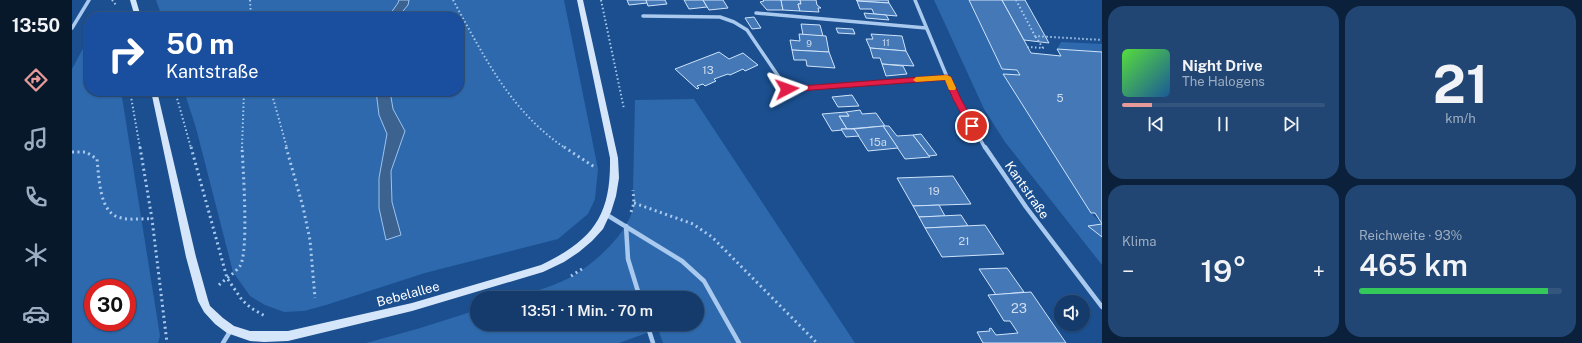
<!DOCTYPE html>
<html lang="de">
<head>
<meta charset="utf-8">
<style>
  body { margin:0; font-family:"Public Sans",sans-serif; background:#214673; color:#f1f3f6; height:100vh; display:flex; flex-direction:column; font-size:15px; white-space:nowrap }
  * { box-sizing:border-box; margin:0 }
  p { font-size:13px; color:#9dadc1 }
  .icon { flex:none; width:22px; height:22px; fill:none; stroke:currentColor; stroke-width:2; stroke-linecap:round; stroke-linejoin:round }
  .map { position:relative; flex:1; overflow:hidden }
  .drawer { display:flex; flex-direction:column; gap:6px; padding:6px; background:#0b203b; width:480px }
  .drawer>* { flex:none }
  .top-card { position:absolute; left:12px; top:12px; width:380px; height:84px; border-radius:16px; box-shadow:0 1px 3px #0004,0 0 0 1px #33557e; background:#1a4fa0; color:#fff; overflow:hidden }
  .buttons { position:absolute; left:982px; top:295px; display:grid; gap:8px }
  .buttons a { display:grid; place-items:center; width:36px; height:36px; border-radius:50%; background:#143b6b; box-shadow:0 1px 3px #0004,0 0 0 1px #33557e; font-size:20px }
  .speed { position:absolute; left:12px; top:279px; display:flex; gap:8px; font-size:20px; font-weight:700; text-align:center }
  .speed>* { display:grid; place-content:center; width:52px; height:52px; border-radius:50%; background:#143b6b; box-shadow:0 1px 3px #0004,0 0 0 1px #33557e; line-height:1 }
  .speed .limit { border:6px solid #d22; background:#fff; color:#111 }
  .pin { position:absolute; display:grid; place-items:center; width:34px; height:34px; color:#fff; margin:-17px; border:2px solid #fff; border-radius:50%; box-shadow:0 1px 4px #0007 }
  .me { position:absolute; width:44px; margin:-22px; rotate:86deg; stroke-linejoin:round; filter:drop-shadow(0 0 3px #0008) }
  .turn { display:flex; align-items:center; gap:14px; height:84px; padding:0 16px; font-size:18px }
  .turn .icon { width:52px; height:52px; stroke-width:2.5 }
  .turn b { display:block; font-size:28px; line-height:34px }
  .big { font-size:30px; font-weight:600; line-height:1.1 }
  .drawer .card { flex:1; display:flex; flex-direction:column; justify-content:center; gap:6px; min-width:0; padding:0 14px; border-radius:16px; background:#214673 }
  .drawer .dial { align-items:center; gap:0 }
  .dial b { font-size:52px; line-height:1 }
  .song { display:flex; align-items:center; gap:12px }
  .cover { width:48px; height:48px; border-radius:6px; background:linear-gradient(135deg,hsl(110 70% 55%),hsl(210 70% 35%)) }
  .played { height:4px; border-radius:2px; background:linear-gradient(90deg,#e69b98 15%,#33557e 15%) }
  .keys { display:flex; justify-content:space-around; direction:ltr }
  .heat { display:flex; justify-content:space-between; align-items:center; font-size:22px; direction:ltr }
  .charge { height:6px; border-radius:3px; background:linear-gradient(90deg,#34c759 93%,#33557e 0) }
  .drawer .tiles { flex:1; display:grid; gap:6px; grid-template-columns:repeat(2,1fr) }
  .trip { position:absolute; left:398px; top:291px; width:234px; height:40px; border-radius:20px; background:#143b6b; box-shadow:0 1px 3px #0004,0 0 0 1px #33557e; font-weight:600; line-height:40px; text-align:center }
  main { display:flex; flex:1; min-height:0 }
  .menu { display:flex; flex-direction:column; width:72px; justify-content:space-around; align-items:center; background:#08182b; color:#9dadc1 }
  .menu .icon { width:28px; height:28px }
  .menu .selected { color:#e69b98 }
  .menu b { font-size:18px; color:#f1f3f6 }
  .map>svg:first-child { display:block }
  .green { fill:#2e69ad; fill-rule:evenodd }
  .water { fill:#3c6290; stroke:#9cc4f0 }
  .building { fill:#4478b7; stroke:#cfe3fa }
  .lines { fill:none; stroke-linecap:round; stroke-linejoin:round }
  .path-far1 { stroke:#a9c9ee; stroke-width:2; stroke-dasharray:1.5 2.5; stroke-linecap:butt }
  .path { stroke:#a9c9ee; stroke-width:3; stroke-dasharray:2 3.5; stroke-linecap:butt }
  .minor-far1 { stroke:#a9c9ee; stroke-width:3.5 }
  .minor { stroke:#a9c9ee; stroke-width:4.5 }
  .secondary { fill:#d6e6fa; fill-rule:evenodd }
  .route { fill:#e11d48; stroke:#92132f }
  .slow { fill:#f59e0b }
  .labels { text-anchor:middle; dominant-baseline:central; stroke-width:4; stroke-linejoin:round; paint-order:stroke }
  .far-number-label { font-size:9px; fill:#d0dded }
  .number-label { font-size:11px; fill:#d0dded }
  .street-label { font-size:13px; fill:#fff; stroke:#1b4f8f }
  .near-number-label { font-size:13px; fill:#d0dded }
</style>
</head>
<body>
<main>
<nav class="menu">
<b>13:50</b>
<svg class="icon selected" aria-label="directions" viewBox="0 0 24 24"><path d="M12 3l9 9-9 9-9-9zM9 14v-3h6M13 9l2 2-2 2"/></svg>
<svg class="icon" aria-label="music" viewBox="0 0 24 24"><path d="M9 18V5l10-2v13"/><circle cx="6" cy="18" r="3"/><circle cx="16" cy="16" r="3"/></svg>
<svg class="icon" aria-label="phone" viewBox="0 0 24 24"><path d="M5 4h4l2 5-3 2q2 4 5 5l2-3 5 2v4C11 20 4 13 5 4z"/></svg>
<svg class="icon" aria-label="climate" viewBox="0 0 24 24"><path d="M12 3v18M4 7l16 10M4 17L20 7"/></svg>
<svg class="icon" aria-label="car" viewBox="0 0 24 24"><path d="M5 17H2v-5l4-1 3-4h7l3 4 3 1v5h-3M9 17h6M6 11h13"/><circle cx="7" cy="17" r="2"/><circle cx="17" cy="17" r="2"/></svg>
</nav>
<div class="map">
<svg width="1030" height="343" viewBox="0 0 1030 343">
  <rect width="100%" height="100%" fill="#1b4f8f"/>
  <!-- green -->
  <g class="green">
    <path d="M84,0H492L526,169L523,199L516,214L486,239L353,273L254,305L232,311L212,312L193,305L178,296L161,272L124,128L112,91H387V17H90Z"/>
    <path d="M862,0H897L930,69L945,70L1019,213L1030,224L1017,226L1030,237V265L933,142L912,109Z"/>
    <path d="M17,37V91H49L88,336L86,343H0V69ZM21,288H55V322H21Z"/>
    <path d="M989,42L1030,44V52L985,49Z"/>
    <path d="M622,99L783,343H591L586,329L547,343H294L345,329L405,310V324H625V298H441C462,291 485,286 504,274C526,260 560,230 562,202C562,198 561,194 561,190L563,100Z"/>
  </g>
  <!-- water -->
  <g class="water">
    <path d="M327,0H337L336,5L326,17H316L326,3Z"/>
    <path d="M304,91H318L321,109L333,131L319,171L320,202L329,235L314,240L307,208V178L315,134L307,115Z"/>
  </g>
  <!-- building -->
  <g class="building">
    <path d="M555,0H574L575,3L557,5Z"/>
    <path d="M574,0H593L595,4L576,6Z"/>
    <path d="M612,0H631L635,7L617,9Z"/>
    <path d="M631,0H651L656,8L637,10Z"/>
    <path d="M691,0H709L711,10H695L688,2L692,1Z"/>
    <path d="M709,0H728L729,4H726L728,11L711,10Z"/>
    <path d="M728,0H744L745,5L749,8H746L747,12L728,11L726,4H729Z"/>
    <path d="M784,0H816L817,3L785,1Z"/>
    <path d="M897,0H930L959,53L989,56L985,49L1030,52V237L1016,226L1030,224L1023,213H1019L931,74L948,75L945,70L930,69Z"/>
    <path d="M930,0H953L977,43L952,40Z"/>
    <path d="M785,1L817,3L825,16L802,14L800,9H788Z"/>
    <path d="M792,13L814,15L817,20L794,18Z"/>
    <path d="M682,17L689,28L680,29L673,18Z"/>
    <path d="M729,24L748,25L751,36L731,35Z"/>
    <path d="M764,28L781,29L783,34L766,33Z"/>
    <path d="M727,34L754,36L757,52L720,50L718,40L728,41Z"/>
    <path d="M799,34L830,36L834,51L798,48L794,39H801Z"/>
    <path d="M798,48L834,51L842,66L810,64L808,58H801Z"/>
    <path d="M720,50L757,52L763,68L735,66L734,60H722Z"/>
    <path d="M647,52L657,59L671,53L686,65L673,71L671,69L658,75L656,74L642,79L644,81L633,86L631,84L625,86L627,88L625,89L603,69Z"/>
    <path d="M810,64L831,66L835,74L814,76Z"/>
    <path d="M780,95L787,106L766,107L760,97Z"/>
    <path d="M788,110L790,114L804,113L813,126L775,129L767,116H777L774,112Z"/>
    <path d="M774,112L777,116H767L775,129H769L770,130L760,131L750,114Z"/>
    <path d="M811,126H817L825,136L841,135L858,157L833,159Z"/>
    <path d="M811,126L826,148L796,151L782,129Z"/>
    <path d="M769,129H782L787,136L774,137Z"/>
    <path d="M849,134L865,155L857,156L841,135Z"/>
    <path d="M881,176L899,204L841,206L825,178Z"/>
    <path d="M867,205L873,216L847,217L841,206Z"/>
    <path d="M889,215L896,226L853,228L847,217Z"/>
    <path d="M913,225L932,254L870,257L853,228Z"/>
    <path d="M935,268L952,292L924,295L907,269Z"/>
    <path d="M959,292L994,343H911L905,332L918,331L917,329L919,328L924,335L946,333L938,321H932L916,295Z"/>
  </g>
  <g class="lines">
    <!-- path-far1 -->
    <g class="path-far1">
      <path d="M40,0L44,5"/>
      <path d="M178,0L179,17"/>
      <path d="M381,0C412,56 438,111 493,148"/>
      <path d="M529,0L552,109"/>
      <path d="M944,0L963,36L1030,40"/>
      <path d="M955,47L971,48L963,36"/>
      <path d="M58,91L68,148"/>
      <path d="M103,91L119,148"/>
      <path d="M199,91L215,148"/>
      <path d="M170,148L172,91"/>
    </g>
    <!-- path -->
    <g class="path">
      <path d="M68,147L80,219L95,343"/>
      <path d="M119,147L155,278L170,300L179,308L193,316"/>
      <path d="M214,147L231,207L238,240L243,298"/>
      <path d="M492,147L524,168"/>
      <path d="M0,152H14L25,159C27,176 27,211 46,217C57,221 69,218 80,219"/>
      <path d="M562,203L621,224L640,237L745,343"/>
      <path d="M559,212L562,203L561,190"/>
      <path d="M499,276L510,269"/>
      <path d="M147,285C153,279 163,273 168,266C177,252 171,168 170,147"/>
    </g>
    <!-- minor-far1 -->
    <g class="minor-far1">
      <path d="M843,0L880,89L913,148"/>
      <path d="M684,13L854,28"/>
      <path d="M571,16L648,17L662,22L675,30L715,89L875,77"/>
      <path d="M0,28L17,0"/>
    </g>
    <!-- minor -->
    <g class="minor">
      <path d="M913,147L954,207L1030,307"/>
      <path d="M535,215L610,261L632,281L667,343"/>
      <path d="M554,226L556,259L568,298"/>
      <path d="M575,324L581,343"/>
      <path d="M151,343L159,330"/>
    </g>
    <!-- secondary -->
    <g class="secondary">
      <path d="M58,0H64L69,17H63Z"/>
      <path d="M505,0H511L546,158L547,178L544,196L539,212L531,229L520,241L507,252L492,262L471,272L340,311L216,341L192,342L178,341L155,333L143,324L132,312L126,301L114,257L79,91H85L124,257L136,300L138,306L151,318L162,326L178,331H216L340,303L469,265C521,240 539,216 538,158Z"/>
    </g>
  </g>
  <!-- route -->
  <path class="route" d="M875,75L879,77L889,99L904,126L903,128H897L881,99L873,80L715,92L711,89L715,87Z"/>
  <!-- slow -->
  <path class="slow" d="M875,75L879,77L884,88L883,90H877L873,80L844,82L841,80L844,77Z"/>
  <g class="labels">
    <!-- far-number labels -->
    <g class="far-number-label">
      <text x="814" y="42">11</text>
      <text x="737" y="43">9</text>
    </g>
    <!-- number labels -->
    <g class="number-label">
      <text x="636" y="70">13</text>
      <text x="988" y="98">5</text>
      <text x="806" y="142">15a</text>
      <text x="862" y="191">19</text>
      <text x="892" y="241">21</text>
    </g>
    <!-- street labels -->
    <g class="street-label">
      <text transform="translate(955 190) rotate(55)">Kantstraße</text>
      <text transform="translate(336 294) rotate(-15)">Bebelallee</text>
    </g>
    <!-- near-number labels -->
    <g class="near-number-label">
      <text x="947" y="308">23</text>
    </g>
  </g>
</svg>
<div class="buttons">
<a><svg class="icon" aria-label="sound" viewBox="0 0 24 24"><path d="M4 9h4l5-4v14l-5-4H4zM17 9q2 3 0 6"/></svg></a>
</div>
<div class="speed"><div class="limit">30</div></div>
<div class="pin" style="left:900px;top:126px;background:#d93025"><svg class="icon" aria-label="arrive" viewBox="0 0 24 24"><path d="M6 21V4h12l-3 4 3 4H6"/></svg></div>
<svg class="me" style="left:715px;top:89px" viewBox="-20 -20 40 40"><path d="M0-17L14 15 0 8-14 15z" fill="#e11d48" stroke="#fff" stroke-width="4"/></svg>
<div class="trip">13:51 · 1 Min. · 70 m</div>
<div class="top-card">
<div class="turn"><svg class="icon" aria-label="right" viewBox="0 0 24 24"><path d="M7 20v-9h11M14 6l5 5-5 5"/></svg><div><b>50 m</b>Kantstraße</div></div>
</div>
</div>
<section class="drawer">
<div class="tiles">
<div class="card">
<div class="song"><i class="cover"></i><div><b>Night Drive</b><p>The Halogens</p></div></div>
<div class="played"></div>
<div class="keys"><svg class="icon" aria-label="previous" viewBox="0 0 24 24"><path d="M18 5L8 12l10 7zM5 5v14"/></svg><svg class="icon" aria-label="pause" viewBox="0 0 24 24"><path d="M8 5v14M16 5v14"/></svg><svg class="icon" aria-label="next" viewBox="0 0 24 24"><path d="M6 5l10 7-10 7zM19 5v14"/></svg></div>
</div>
<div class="card dial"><b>21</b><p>km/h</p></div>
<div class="card"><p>Klima</p>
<div class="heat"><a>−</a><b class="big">19°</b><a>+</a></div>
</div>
<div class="card"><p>Reichweite · 93%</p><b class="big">465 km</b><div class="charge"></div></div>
</div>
</section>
</main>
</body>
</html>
